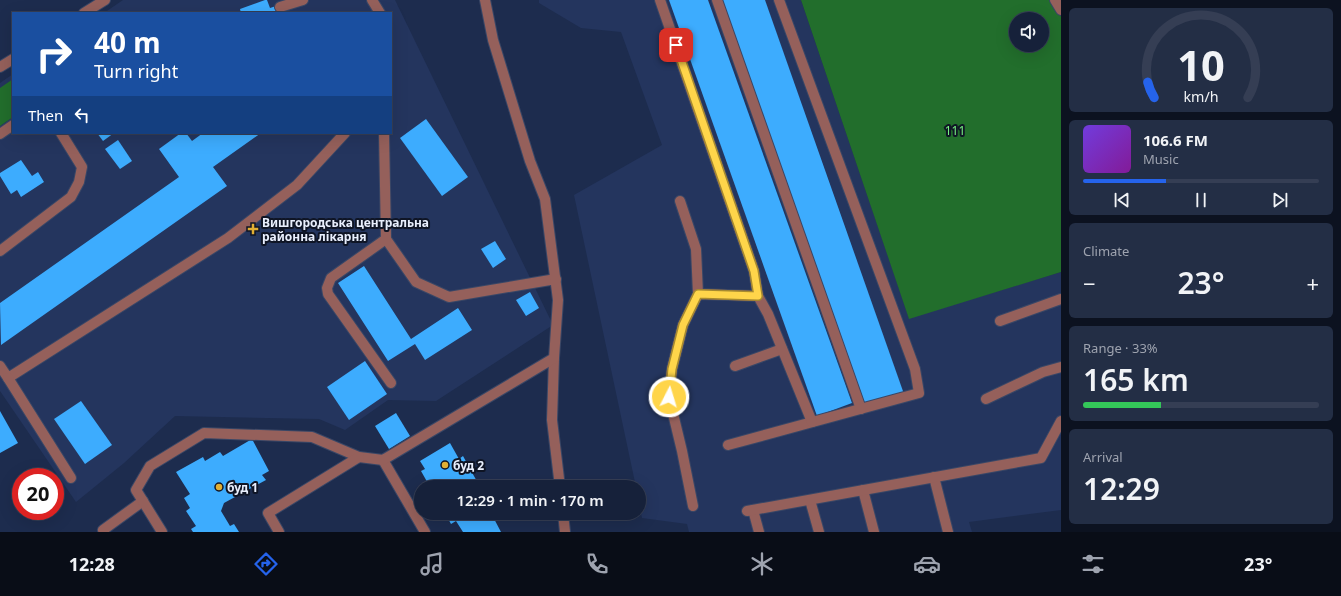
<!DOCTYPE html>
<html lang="en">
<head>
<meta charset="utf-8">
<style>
  body { margin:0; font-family:"Noto Sans",sans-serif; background:#232e45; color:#f1f3f6; height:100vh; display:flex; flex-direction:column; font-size:15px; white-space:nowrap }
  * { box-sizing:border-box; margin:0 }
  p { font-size:13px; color:#9ea3af }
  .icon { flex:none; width:22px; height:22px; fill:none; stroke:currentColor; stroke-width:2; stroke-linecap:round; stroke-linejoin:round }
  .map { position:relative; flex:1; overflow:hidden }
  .drawer { display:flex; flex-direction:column; gap:8px; padding:8px; background:#0c1220; width:280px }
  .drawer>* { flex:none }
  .guide { position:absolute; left:12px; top:12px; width:380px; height:122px; border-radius:0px; box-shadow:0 4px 16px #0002,0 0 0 1px #353e54; background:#1a4fa0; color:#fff; overflow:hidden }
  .tools { position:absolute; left:1009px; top:12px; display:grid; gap:8px }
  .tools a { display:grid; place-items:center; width:40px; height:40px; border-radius:50%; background:#16213a; box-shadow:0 4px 16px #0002,0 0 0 1px #353e54; font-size:20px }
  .speed { position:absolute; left:12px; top:468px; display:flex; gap:8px; font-size:20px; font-weight:700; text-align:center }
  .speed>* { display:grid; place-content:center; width:52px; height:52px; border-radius:50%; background:#16213a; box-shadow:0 4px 16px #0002,0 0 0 1px #353e54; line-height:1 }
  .speed .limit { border:6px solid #d22; background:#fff; color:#111 }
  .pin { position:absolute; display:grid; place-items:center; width:34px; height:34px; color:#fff; margin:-17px; border-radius:8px; box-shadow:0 2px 6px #0006 }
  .me { position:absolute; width:44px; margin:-22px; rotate:5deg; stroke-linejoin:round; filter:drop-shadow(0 0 3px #0008) }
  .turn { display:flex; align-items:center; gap:14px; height:84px; padding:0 16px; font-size:18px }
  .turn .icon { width:52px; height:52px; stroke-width:2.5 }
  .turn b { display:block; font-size:28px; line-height:34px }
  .then { display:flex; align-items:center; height:38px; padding:0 16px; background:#0003; gap:8px; font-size:15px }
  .big { font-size:30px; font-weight:600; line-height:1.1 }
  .drawer .card { flex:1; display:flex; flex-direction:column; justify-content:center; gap:6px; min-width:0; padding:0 14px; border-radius:6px; background:#232e45 }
  .drawer .dial { align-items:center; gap:0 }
  .dial svg { height:104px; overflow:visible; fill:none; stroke:#353e54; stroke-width:7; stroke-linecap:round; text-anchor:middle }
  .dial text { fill:#f1f3f6; stroke:none }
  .song { display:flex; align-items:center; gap:12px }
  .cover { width:48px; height:48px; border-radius:6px; background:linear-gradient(135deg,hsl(260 70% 55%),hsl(290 70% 35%)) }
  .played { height:4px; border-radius:2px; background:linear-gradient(90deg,#2563eb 35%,#353e54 35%) }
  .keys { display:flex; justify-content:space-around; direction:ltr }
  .heat { display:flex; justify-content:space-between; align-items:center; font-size:22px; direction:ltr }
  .charge { height:6px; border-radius:3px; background:linear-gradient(90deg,#34c759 33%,#353e54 0) }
  .trip { position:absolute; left:414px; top:480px; width:232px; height:40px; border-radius:20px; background:#16213a; box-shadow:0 4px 16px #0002,0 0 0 1px #353e54; font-weight:600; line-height:40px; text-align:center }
  .tab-bar { display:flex; height:64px; justify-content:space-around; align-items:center; background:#090d17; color:#9ea3af }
  .tab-bar .icon { width:28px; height:28px }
  .tab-bar .current { color:#2563eb }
  .tab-bar b { font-size:18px; color:#f1f3f6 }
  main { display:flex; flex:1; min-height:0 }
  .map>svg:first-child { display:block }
  .built { fill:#24355e }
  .forest { fill:#226e2c; fill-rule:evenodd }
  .building { fill:#3dacfe }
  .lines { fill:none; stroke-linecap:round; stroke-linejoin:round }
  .minor-casing { stroke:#3a4766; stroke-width:12 }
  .minor { stroke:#95605b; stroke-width:10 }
  .route-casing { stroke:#a68a30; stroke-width:10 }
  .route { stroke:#ffd54a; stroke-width:7 }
  .poi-dot { fill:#e1af34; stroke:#0f1525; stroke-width:1.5 }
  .labels { text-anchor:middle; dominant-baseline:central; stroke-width:4; stroke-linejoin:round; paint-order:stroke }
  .park-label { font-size:12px; fill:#7af384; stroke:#0f1525 }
  .poi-label { font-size:12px; font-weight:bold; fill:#e9effd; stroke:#0f1525; text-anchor:start }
</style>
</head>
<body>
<main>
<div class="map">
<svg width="1061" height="532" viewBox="0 0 1061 532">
  <rect width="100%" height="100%" fill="#1d2c4e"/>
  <!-- built -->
  <g class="built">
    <path d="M123,0H395L553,325L436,401L388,400L345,430L319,419L175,416L124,463L76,502L0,391V83L13,74V133H391V13H104Z"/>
    <path d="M539,0H801L909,318L1061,272V510L969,522L972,532H689L687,524L642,518L639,503V487H636L574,195L662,145L621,32L581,28L539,3Z"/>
  </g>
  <!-- forest -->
  <g class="forest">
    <path d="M801,0H1061V272L909,319ZM1016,19H1042V45H1016Z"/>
    <path d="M13,79V117L0,126V88Z"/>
  </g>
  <!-- building -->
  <g class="building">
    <path d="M265,0H267L270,8L276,6L278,13H241L240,9Z"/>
    <path d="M669,0H708L852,403L817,416Z"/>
    <path d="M722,0H765L904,394L866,407Z"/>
    <path d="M426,119L468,177L442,196L400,138Z"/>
    <path d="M97,133H114L103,141Z"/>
    <path d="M181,133H186L192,141L203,133H261L213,167L227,186L1,345L0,303L179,177L159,149Z"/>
    <path d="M118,140L132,161L120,169L105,149Z"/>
    <path d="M21,160L32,176L38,172L44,182L21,197L17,190L11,194L0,176V173Z"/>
    <path d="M495,241L506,259L493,268L481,249Z"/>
    <path d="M364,266L411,339L458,308L472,330L425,360L415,344L388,361L338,283Z"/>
    <path d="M530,292L539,308L526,316L516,300Z"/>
    <path d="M365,361L387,394L349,420L327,387Z"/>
    <path d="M81,401L112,445L85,464L54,419Z"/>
    <path d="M0,411L18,443L0,453Z"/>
    <path d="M396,413L410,436L389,449L375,426Z"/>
    <path d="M252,439L269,471L262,475L266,480L224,503L221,511L230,526L234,524L239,532H193L191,529L196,526L186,511L190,508L184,498L190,494L176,472L203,457L205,461L220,452L223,456Z"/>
    <path d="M450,443L459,459L463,456L480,487H430L421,471L425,469L420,461Z"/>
    <path d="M445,513H491L501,532H463L456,521L451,524Z"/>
  </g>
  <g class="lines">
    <defs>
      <g id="minor">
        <path d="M372,0L380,13"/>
        <path d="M660,0L754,271L758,296"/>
        <path d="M717,0L861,409"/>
        <path d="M1055,0L1061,10"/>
        <path d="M280,7L303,0"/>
        <path d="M84,13L105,0"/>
        <path d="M0,67L13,59"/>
        <path d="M384,133L386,239L416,282L449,297L556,279"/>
        <path d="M0,134L13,125"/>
        <path d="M680,201L696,249L698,294"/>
        <path d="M386,239L331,278L327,288L328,294L391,383"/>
        <path d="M0,251L71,197L79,182L82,167L61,133"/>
        <path d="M1000,321L1061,299"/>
        <path d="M554,358L552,420L560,487"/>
        <path d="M0,366L8,378L228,238L297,185L345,133"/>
        <path d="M735,366L782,349"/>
        <path d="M8,378L71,478"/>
        <path d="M986,399L1043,372L1061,367"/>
        <path d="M728,445L919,393L915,369L779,0"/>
        <path d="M383,460L425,532"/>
        <path d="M934,477L948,532"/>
        <path d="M863,490L874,532"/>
        <path d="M810,500L819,532"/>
        <path d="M693,506L682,451L669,397L672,369L683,325L698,294L758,296L768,314L812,422"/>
        <path d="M753,510L759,532"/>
        <path d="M747,511L1041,458L1061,421"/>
        <path d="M563,513L565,532"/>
        <path d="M104,532L103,530L143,501"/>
        <path d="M162,532L136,490L150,466L204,433L312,437L359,457L383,460L554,358L558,300L545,199L530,161L493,40L485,0"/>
        <path d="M279,532L268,513L359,457"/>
      </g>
    </defs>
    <!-- minor casing -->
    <use href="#minor" class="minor-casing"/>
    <!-- minor -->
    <use href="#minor" class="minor"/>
  </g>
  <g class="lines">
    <defs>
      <path id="route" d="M669,397L672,369L683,325L698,294L758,296L754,271L676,45"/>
    </defs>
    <!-- route casing -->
    <use href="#route" class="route-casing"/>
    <!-- route -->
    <use href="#route" class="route"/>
  </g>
  <!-- markers -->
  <g class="poi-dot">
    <path d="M251 223h4v4h4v4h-4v4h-4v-4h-4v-4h4z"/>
    <circle cx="445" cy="465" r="4"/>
    <circle cx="219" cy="487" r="4"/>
  </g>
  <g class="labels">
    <!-- park labels -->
    <g class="park-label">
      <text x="955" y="130">111</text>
    </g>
    <!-- poi labels -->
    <g class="poi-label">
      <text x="262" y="222">Вишгородська центральна<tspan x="262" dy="14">районна лікарня</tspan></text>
      <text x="453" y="465">буд 2</text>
      <text x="227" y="487">буд 1</text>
    </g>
  </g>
</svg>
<div class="tools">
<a><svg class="icon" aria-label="sound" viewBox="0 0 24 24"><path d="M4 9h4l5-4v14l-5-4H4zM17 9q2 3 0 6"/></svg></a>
</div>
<div class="speed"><div class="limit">20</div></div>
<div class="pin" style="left:676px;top:45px;background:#d93025"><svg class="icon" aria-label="arrive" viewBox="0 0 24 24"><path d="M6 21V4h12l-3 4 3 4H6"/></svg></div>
<svg class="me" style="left:669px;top:397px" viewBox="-20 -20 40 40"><circle r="17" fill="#ffd54a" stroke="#fff" stroke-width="3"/><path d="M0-11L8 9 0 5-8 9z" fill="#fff"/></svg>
<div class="trip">12:29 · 1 min · 170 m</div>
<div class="guide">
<div class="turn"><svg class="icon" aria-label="right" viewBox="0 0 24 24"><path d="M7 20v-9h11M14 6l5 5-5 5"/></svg><div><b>40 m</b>Turn right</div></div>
<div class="then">Then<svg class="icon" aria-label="left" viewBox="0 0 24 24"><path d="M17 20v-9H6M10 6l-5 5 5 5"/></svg></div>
</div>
</div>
<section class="drawer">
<div class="card dial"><svg viewBox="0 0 100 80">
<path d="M14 69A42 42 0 1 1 86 69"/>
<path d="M14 69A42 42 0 0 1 9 57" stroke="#2563eb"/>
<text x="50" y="56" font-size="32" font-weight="700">10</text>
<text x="50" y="72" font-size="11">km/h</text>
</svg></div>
<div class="card">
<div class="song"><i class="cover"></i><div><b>106.6 FM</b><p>Music</p></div></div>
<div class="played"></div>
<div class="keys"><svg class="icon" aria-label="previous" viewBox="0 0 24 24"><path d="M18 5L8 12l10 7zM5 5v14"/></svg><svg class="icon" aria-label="pause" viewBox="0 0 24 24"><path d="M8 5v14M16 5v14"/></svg><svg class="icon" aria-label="next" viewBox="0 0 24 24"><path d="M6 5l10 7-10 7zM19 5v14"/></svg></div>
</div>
<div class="card"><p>Climate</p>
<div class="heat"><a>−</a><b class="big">23°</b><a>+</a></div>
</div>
<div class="card"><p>Range · 33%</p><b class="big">165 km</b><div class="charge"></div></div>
<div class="card"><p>Arrival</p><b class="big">12:29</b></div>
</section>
</main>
<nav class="tab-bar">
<b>12:28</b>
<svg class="icon current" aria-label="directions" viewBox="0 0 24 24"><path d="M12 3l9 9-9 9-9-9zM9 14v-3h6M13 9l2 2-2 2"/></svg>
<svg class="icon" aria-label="music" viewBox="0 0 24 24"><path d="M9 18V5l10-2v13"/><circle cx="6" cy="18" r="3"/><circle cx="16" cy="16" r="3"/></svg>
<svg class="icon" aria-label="phone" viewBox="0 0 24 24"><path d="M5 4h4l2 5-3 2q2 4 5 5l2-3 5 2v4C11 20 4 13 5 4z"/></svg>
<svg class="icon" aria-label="climate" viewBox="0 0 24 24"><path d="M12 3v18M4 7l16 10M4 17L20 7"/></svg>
<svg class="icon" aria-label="car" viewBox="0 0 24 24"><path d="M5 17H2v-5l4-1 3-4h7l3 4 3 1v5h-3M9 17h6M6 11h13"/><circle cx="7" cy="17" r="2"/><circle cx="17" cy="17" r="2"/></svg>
<svg class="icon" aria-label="filters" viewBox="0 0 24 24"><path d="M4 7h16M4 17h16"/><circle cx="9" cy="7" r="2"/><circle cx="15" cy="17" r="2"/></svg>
<b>23°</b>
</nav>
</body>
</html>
